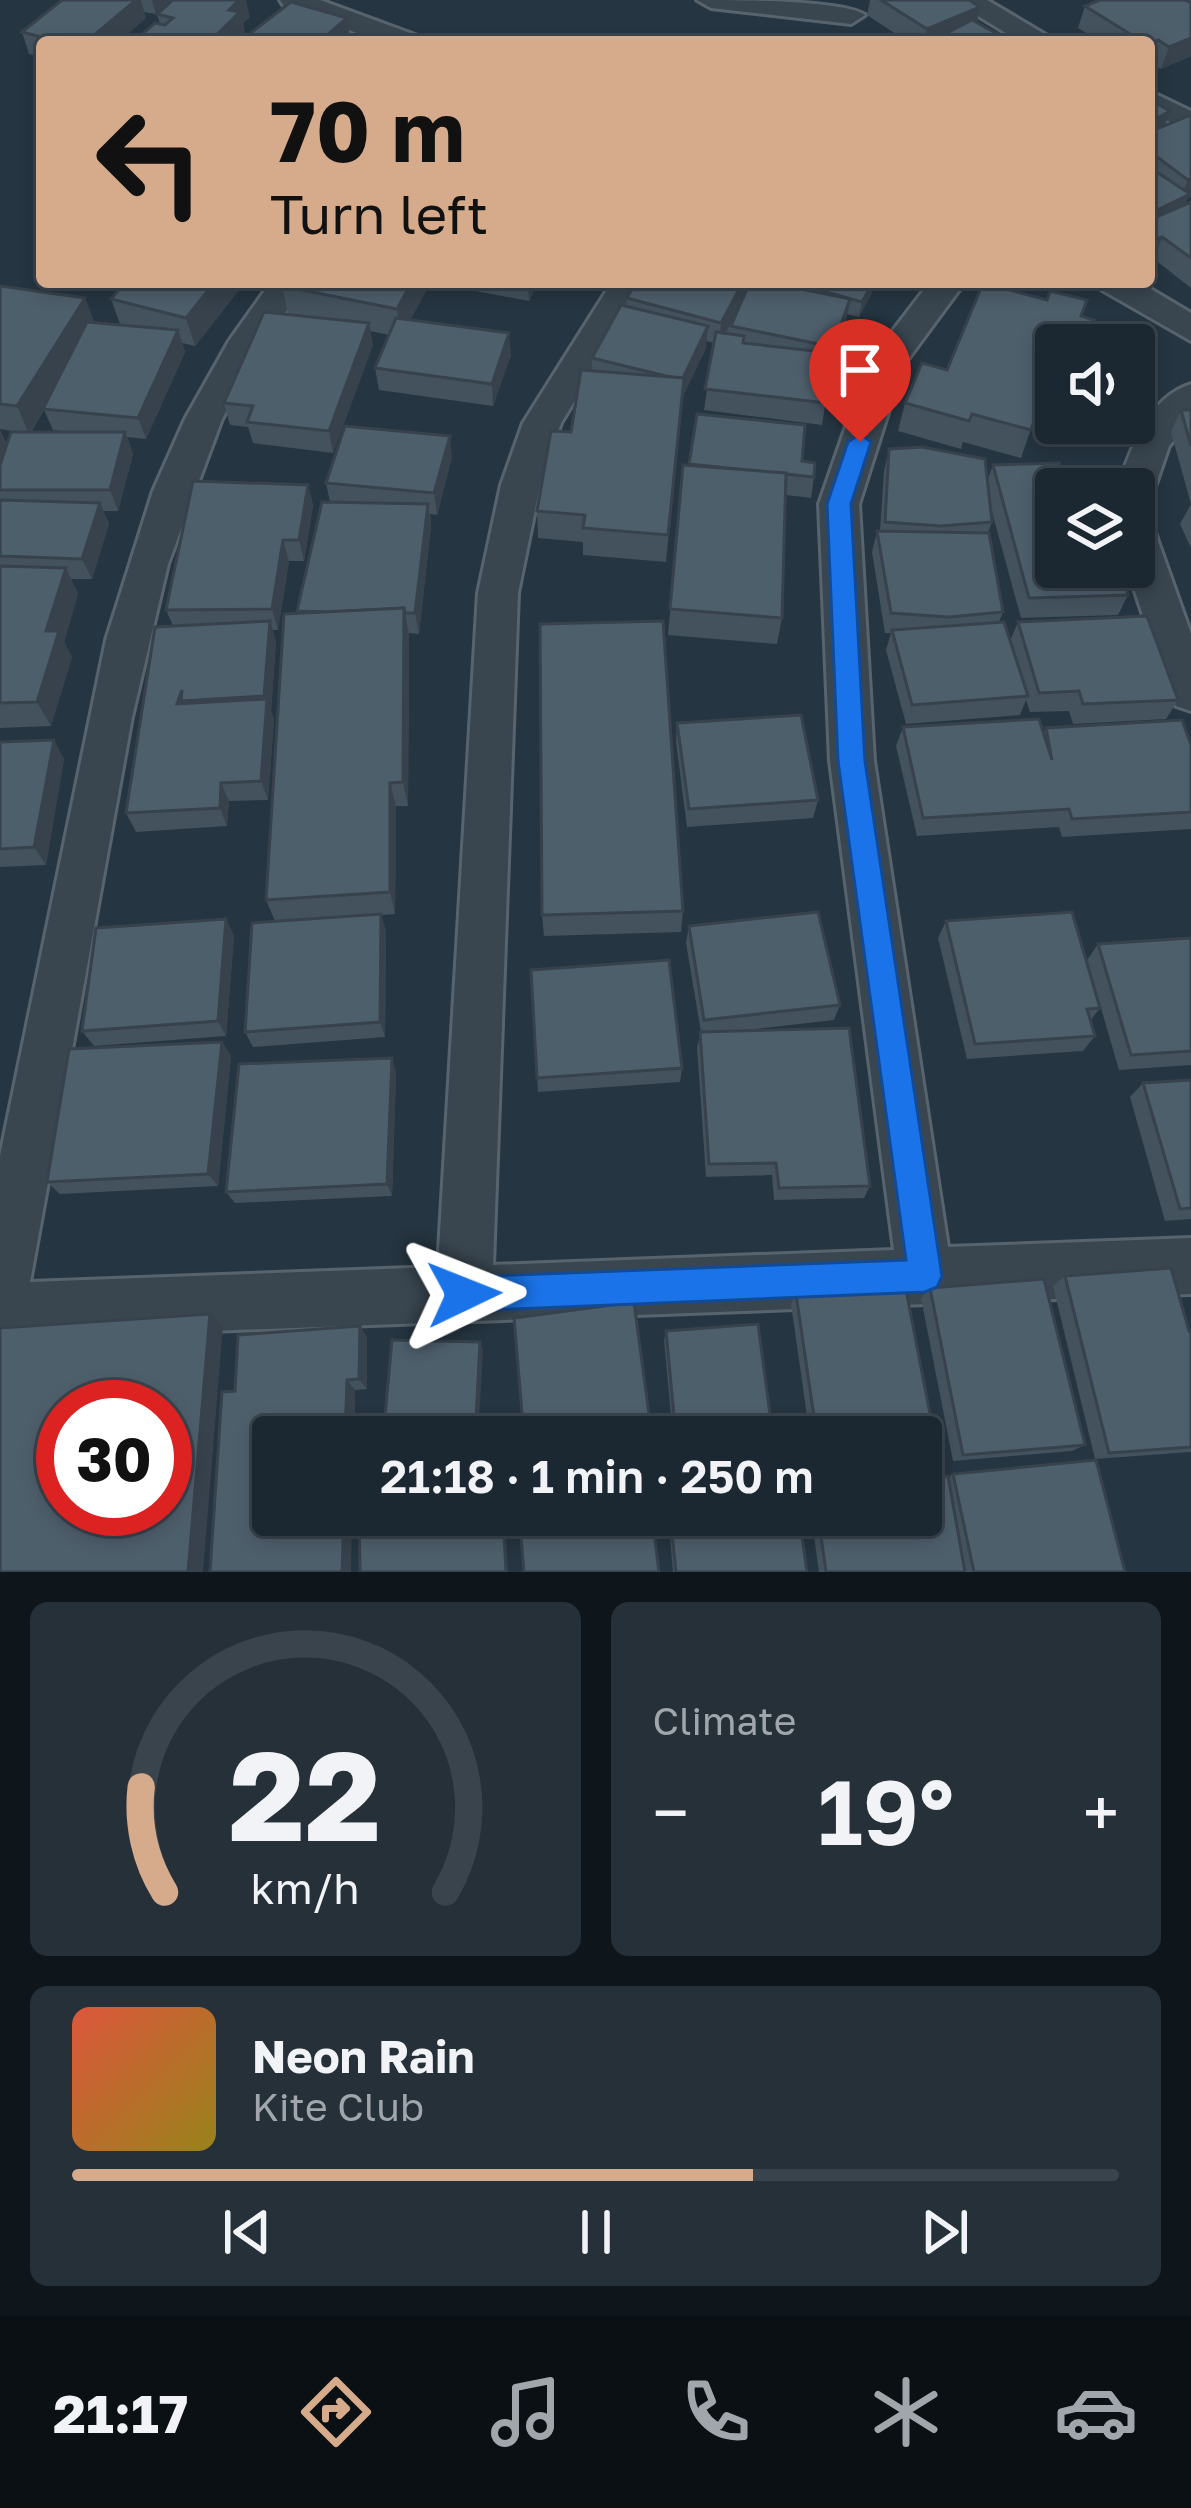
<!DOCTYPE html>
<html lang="en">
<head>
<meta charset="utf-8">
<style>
  body { margin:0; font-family:"Golos Text",sans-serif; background:#253039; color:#f1f3f6; height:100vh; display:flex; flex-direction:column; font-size:45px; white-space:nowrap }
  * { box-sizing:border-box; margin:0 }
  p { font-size:39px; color:#a0a6ab }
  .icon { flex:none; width:66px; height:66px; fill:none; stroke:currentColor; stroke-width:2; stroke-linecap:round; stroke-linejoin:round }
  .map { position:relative; height:1572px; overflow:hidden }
  .side { display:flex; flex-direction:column; gap:30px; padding:30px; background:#0f161b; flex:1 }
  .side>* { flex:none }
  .top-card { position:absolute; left:36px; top:36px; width:1119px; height:252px; border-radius:12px; box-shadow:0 6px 18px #0003,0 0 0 3px #3a444d; background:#d6ab8b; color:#111; overflow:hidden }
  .fabs { position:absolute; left:1035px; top:324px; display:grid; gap:24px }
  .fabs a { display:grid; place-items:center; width:120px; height:120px; border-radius:12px; background:#1c2831; box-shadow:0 6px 18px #0003,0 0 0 3px #3a444d; font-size:60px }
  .speed { position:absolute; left:36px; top:1380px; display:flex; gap:24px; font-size:60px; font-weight:700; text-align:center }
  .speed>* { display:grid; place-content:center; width:156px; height:156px; border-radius:50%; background:#1c2831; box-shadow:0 6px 18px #0003,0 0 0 3px #3a444d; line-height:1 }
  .speed .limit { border:18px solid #d22; background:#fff; color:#111 }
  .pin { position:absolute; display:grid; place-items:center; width:102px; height:102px; color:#fff; margin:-123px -51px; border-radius:50% 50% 50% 0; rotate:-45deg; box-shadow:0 0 12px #0007 }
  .pin .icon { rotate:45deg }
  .me { position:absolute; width:132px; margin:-66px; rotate:88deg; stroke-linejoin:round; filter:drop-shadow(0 0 9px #0008) }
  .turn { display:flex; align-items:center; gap:42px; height:252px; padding:0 36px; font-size:54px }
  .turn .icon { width:156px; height:156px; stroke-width:2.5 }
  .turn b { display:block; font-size:84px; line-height:102px }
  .big { font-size:90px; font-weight:600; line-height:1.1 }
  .side .card { flex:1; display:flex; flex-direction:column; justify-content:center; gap:18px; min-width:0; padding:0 42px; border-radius:18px; background:#253039 }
  .side .dial { align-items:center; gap:0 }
  .dial svg { height:312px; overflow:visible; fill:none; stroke:#3a444d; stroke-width:7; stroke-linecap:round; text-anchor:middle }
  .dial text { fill:#f1f3f6; stroke:none }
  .song { display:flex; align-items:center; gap:36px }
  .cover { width:144px; height:144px; border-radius:18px; background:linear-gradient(135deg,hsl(10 70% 55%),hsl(50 70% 35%)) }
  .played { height:12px; border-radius:6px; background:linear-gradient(90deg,#d6ab8b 65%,#3a444d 65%) }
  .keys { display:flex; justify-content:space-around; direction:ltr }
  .heat { display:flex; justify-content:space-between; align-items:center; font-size:66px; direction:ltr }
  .side .tiles { flex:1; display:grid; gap:30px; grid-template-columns:1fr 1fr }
  .card:last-child { grid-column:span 2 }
  .trip { position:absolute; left:252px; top:1416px; width:690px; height:120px; border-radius:12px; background:#1c2831; box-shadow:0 6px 18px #0003,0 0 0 3px #3a444d; font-weight:600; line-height:120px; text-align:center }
  .tab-bar { display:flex; height:192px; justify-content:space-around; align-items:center; background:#0b1014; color:#a0a6ab }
  .tab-bar .icon { width:84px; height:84px }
  .tab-bar .active { color:#d6ab8b }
  .tab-bar b { font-size:54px; color:#f1f3f6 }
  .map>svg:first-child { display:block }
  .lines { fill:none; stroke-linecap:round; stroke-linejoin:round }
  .minor-casing { stroke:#57646e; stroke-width:6 }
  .minor { fill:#394650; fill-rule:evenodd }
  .wall { fill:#43525d; fill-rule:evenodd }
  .shaded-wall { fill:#37424c }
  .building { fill:#4e5f6c; stroke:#37424c; stroke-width:3; fill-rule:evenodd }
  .route { fill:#1a73e8; stroke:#114b97; stroke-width:3 }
</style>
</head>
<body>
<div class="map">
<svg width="1191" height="1572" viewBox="0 0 1191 1572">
  <rect width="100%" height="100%" fill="#253541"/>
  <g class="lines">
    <defs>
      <g id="minor">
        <path d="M280,0H320L418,36L423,42H381L284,6Z"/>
        <path d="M697,0C732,0 843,0 865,15L851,24L711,8Z"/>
        <path d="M952,0H987L1058,42H1021Z"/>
        <path d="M1149,91L1191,111V132L1149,112Z"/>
        <path d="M271,282H306L258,353L222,419L168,564L132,717L30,1282L438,1267L478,593L501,485L523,423L612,282H647L561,423L540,485L518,593L493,1265L894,1250L830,761L819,504L868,363L930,282H965L903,366L859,504L874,761L948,1247L1191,1238V1294L0,1339V1156L106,640L153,491L185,419L229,341Z"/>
        <path d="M1097,282H1139L1191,313V341L1102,290Z"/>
        <path d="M1191,384V421L1169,446L1148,507L1134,511V489H1117C1130,451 1148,397 1191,384Z"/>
        <path d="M1134,515L1148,520L1154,530L1191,634V711L1176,706L1169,694L1127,567H1134Z"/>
      </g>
    </defs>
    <!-- minor casing -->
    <use href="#minor" class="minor-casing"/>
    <!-- minor -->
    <use href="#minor" class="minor"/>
  </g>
  <!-- wall -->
  <g class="wall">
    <path d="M62,0H172L156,14L144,12L146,18L118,42H42V57L29,54L22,32Z"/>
    <path d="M870,0H969L980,7L977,23L1012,42H908L867,15Z"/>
    <path d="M1100,0H1191V56L1161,69L1149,63V42H1101L1078,28L1085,6Z"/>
    <path d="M157,14L250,17L243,23L245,34L237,42H135L160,24Z"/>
    <path d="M1149,99L1165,126L1191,116L1188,198L1185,205L1191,202V288L1154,259L1149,261Z"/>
    <path d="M245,282L195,346L182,343L185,352L146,439L127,437L133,454L118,511H103L109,524L92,579H71L78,594L64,642L72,657L51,726L0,728V430L7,445L18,432L0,429V286L85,298L94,322L120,324L111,299ZM44,410L53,430L71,432H31Z"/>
    <path d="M431,282L410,320L511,355L493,406L379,390L375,368L389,335L370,331L373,345L333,453L253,443L248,427L230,425L224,403L288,314L282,286Z"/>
    <path d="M449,282H538L529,301L449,286Z"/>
    <path d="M636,282H874L872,293L859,317L847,314L831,366L822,425L704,410L714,343L706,341V348L683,396L666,562L583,555V542L538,538L537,511L571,432L592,371V358L626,306L627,298Z"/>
    <path d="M1047,300L1056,345V392L1054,391L1040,431L1031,429L1021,458L963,442L961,449L898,431L905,403L947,370Z"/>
    <path d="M1181,410H1191V548L1180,524L1191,504L1171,432Z"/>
    <path d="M697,414L802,461L814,477L811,498L786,495L782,618L777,644L668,635L683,465L689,466Z"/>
    <path d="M889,449L987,481L993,465L1064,481L1128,595L1118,615L1021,618L989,501L992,522L988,533L1003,612L999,622L1010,641L1018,622L1178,700L1166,719L1073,724L1069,711L1030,712L1026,700L1020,715L906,724L886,650L891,633H885L872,552L877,531H880L884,471Z"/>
    <path d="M452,457L437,515L430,514L431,525L419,634L409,633L408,806H396L395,914L381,915L386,931L385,1037L253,1047L245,1032L275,921L266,900L297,611L330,502L326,483Z"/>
    <path d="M308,485L313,506L304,561H289L278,630H272L276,641L271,711L274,719L268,800L229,801L227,826L136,832L126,813L173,626L166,610Z"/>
    <path d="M677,723L818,800L813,818L687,827L676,742Z"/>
    <path d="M903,727L1043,733L1046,728L1191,745V829L1062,837L1059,827L917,836L896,746Z"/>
    <path d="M0,742L64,759L46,865L0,867Z"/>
    <path d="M683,911L681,932L544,936L542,915Z"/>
    <path d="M226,919L234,936L226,1036L94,1046L82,1031Z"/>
    <path d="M946,921L1100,1008L1090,1021L1095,1036L1083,1051L967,1059L938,938Z"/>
    <path d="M689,926L840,1005L834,1020L739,1031L870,1186L864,1198L774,1200L772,1175L706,1177L697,1047L701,1032L686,943Z"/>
    <path d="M1191,938V1065L1119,1070L1087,960L1098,944Z"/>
    <path d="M531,970L682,1068L680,1082L538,1092Z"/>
    <path d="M222,1042L231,1056L218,1186L60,1194L47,1182Z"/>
    <path d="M396,1072L392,1196L235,1203L226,1192Z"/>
    <path d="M1191,1080V1219L1165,1221L1130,1097L1143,1083Z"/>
    <path d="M1065,1276L1191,1331V1452L1095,1459L1053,1286Z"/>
    <path d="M930,1288L1085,1445L1072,1451L953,1461L921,1298Z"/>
    <path d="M796,1294L938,1455L928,1461H921V1437H810L791,1304Z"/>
    <path d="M360,1326L367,1338V1389L355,1390L354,1437H273L235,1391Z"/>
    <path d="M666,1331L773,1437H673L664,1340Z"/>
    <path d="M953,1474L1125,1572H819L811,1515H921L948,1477Z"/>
    <path d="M668,1515H799L807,1572H673Z"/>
  </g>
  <!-- shaded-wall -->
  <g class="shaded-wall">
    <path d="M136,0H141L146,18L118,42H86Z"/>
    <path d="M152,0H172L156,14Z"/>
    <path d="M239,0H246L250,17L243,23L245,34L237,42H209L229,10Z"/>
    <path d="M980,7L975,29L935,39L934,42H925L927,29Z"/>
    <path d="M347,18L350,40L348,42H319Z"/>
    <path d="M1191,38V56L1161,69L1169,47Z"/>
    <path d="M1158,40L1150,62L1149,63V44Z"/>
    <path d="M1170,111L1162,134L1149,141V123Z"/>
    <path d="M1191,178V197L1188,198L1181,216L1149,232V214L1180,199L1188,180Z"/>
    <path d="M1162,237L1154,259L1149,261L1157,239Z"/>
    <path d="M215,282H245L195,346L186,318Z"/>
    <path d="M412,282H431L401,337L397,309Z"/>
    <path d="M530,282H538L529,301L528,286Z"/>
    <path d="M743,282H748L746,295L719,345L721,323Z"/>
    <path d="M873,282L872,293L859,317L862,302Z"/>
    <path d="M85,298L95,326L29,434L17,406Z"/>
    <path d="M850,299L846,321L829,369L833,347Z"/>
    <path d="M369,323L373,345L333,453L329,431Z"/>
    <path d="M708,326L706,348L683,396L666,562L682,380Z"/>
    <path d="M178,330L185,352L146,439L138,418Z"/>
    <path d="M509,333L511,355L493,406L492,384Z"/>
    <path d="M0,430L9,450L0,470Z"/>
    <path d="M125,432L133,454L118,511L110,490Z"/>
    <path d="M450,436L452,457L437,515L434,493Z"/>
    <path d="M308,485L313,506L304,561L299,540Z"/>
    <path d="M100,503L109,524L92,579L82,559Z"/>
    <path d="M428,504L431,525L419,634L415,613Z"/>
    <path d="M283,540L289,561L278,630L272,609Z"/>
    <path d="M66,568L78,594L64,642L72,657L51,726L37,702L46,631Z"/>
    <path d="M404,608L409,634L408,806L403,782Z"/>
    <path d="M270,621L276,641L271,711L274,719L268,800L261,781L267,704L264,696Z"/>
    <path d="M54,740L64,759L46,865L34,847Z"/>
    <path d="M221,783L229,801L227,826L220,808Z"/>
    <path d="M390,783L396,806L395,914L390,892Z"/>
    <path d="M381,914L386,931L385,1037L380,1022Z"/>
    <path d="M226,919L234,936L226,1036L218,1021Z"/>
    <path d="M222,1042L231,1056L218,1186L208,1174Z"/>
    <path d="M392,1058L396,1072L392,1196L387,1184Z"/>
    <path d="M210,1314L223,1326L203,1572H188Z"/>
    <path d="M360,1326L367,1338V1389L359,1379Z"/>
    <path d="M480,1342L483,1351L478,1437H475Z"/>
    <path d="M347,1380L355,1390L354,1437H345Z"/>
    <path d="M344,1515H352L351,1572H342Z"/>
    <path d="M503,1515H505L508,1572H506Z"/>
  </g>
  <!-- building -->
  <g class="building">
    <path d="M62,0H136L86,42H60L22,32Z"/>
    <path d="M173,0H239L229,10L240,12L209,42L134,41L155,23L165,25L173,18L157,14Z"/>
    <path d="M881,0H969L980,7L927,29Z"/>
    <path d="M1100,0H1185L1191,3V38L1169,47L1158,40L1149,44V42H1143L1085,6Z"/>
    <path d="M291,2L347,18L319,42H239Z"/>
    <path d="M972,20L1012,42H940L935,39Z"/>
    <path d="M1149,99L1170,111L1149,123Z"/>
    <path d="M1191,115V178L1188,180L1149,151V132Z"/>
    <path d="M1149,167L1190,194L1149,214Z"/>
    <path d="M1191,202V258L1162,237L1157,239L1149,233V220Z"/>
    <path d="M125,282H215L186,318L111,299Z"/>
    <path d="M285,282H412L397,309L282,286Z"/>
    <path d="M636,282H743L721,323L627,298Z"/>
    <path d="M750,282H767L850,299L833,347L731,326Z"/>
    <path d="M790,282H873L862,302Z"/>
    <path d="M983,283L1047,300L1050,291L1087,300L1081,316L1094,320L1085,345H1056V385L1050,403L1041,401L1031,430L972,414L969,421L905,403L922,363L947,370Z"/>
    <path d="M0,286L85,298L17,406L0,404Z"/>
    <path d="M621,305L708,326L683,378L670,377L592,358Z"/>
    <path d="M264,312L369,323L329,431L247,422L253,406L224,403Z"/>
    <path d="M396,318L509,333L492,384L375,368Z"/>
    <path d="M87,322L178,330L138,418L43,409Z"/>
    <path d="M716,332L744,336L743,343L832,353L826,403L705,389Z"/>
    <path d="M581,370L684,378L668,535L583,528L585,515L537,511L551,431L571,432Z"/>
    <path d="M1181,410H1191V446Z"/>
    <path d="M697,414L805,425L802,461L815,463L814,477L689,464Z"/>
    <path d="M345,426L450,436L434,493L326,483Z"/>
    <path d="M11,432H125L110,490H0V465Z"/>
    <path d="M922,447L985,459L992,522L941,526L885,522L889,449Z"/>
    <path d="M1059,463L1064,481L1090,480L1093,489H1056V567H1119L1128,595L1029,598L993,465Z"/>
    <path d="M683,465L786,473L782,618L670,609Z"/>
    <path d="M193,481L308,485L299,540H283L272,609L166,610Z"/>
    <path d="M0,500L100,503L82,559L0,556Z"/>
    <path d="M322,502L428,504L415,613H405L404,608L331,612L297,611Z"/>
    <path d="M877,531L989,533L1003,612L949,617L891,613Z"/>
    <path d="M0,566L66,568L46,631H59L37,702L0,703Z"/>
    <path d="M404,608L403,782L390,783V892L266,900L284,614Z"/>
    <path d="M1147,616L1178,700L1083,704L1079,691L1039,693L1018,622Z"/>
    <path d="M270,621L264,696L181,701L182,690L177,704L267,699L261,781L221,783L220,808L126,813L155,627Z"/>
    <path d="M663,621L683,911L542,915L540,624Z"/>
    <path d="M1004,622L1028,696L912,705L892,630Z"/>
    <path d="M801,715L818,800L689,809L677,723Z"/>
    <path d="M1039,719L1052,760L1046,728L1182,720L1191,745V812L1072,819L1069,809L923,818L903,727Z"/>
    <path d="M54,740L34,847L0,849V742Z"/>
    <path d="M818,912L840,1005L704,1020L689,926Z"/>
    <path d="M1072,912L1100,1008L1087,1009L1095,1036L975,1044L946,921Z"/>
    <path d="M381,914L380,1022L245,1032L252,923Z"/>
    <path d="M226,919L218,1021L82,1031L96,928Z"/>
    <path d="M1191,938V1051L1131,1055L1098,944Z"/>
    <path d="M669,960L682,1068L537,1078L531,970Z"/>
    <path d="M849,1028L870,1186L779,1188L776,1163L709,1164L700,1032Z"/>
    <path d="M222,1042L208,1174L47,1182L69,1049Z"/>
    <path d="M392,1058L387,1184L226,1192L239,1064Z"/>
    <path d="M1191,1080V1208L1180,1209L1143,1083Z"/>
    <path d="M1171,1268L1189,1331H1191V1447L1109,1453L1065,1276Z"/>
    <path d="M1044,1279L1085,1445L963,1455L930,1288Z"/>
    <path d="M905,1285L938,1455L921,1456V1437H817L796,1294Z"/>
    <path d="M634,1302L652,1437H524L514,1318Z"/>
    <path d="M210,1314L188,1572H0V1328ZM63,1407H165V1509H63Z"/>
    <path d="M758,1324L773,1437H676L666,1331Z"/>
    <path d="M360,1326L359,1379L347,1380L345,1437H273V1515H344L342,1572H210L222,1392L235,1391L238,1335Z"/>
    <path d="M392,1340L480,1342L475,1437H383Z"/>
    <path d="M1096,1460L1125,1572H974L953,1474Z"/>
    <path d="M948,1476L965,1572H826L818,1515H921V1478Z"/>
    <path d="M359,1515H503L506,1572H360Z"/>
    <path d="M519,1515H652L659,1572H524Z"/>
    <path d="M670,1515H799L807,1572H676Z"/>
  </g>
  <!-- route -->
  <path class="route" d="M860,434L871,442L851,504L865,761L942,1276L937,1287L925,1292L464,1311L452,1306L447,1294L452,1282L464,1277L906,1260L838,761L827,504L848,442Z"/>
</svg>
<div class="fabs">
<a><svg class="icon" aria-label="sound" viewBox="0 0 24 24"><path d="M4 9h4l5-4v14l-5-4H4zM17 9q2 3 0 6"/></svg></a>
<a><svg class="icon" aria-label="layers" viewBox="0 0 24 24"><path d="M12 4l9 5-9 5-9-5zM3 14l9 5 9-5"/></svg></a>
</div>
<div class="speed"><div class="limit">30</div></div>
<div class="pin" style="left:860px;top:442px;background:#d93025"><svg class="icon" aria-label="arrive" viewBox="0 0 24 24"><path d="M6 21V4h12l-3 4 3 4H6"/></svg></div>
<svg class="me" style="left:464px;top:1294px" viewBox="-20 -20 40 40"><path d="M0-17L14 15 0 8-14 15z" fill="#1a73e8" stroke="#fff" stroke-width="4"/></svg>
<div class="trip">21:18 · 1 min · 250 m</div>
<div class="top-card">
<div class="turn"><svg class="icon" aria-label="left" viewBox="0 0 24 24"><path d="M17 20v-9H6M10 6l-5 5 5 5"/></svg><div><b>70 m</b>Turn left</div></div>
</div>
</div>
<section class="side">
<div class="tiles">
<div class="card dial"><svg viewBox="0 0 100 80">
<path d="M14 69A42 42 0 1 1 86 69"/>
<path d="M14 69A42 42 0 0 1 8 42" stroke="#d6ab8b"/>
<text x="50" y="56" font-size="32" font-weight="700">22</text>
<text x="50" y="72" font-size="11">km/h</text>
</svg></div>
<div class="card"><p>Climate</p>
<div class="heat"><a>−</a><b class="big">19°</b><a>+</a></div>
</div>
<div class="card">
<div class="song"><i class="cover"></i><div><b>Neon Rain</b><p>Kite Club</p></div></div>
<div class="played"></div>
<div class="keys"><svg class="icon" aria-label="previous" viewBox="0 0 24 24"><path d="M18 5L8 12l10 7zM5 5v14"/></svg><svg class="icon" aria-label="pause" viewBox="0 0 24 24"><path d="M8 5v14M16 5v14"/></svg><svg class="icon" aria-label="next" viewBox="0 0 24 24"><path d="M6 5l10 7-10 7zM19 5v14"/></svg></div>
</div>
</div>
</section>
<nav class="tab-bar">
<b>21:17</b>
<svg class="icon active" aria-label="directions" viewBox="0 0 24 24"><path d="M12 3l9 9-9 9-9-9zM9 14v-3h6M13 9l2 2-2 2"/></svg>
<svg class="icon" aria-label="music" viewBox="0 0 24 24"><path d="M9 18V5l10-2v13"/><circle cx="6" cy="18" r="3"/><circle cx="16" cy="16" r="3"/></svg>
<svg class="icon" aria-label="phone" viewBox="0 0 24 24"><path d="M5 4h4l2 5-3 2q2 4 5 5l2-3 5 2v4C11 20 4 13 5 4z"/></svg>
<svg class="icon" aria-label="climate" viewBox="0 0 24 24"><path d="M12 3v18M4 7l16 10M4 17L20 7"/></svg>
<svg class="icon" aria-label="car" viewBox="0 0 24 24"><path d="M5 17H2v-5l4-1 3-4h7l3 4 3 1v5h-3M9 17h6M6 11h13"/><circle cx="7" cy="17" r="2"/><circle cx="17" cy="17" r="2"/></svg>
</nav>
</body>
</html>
